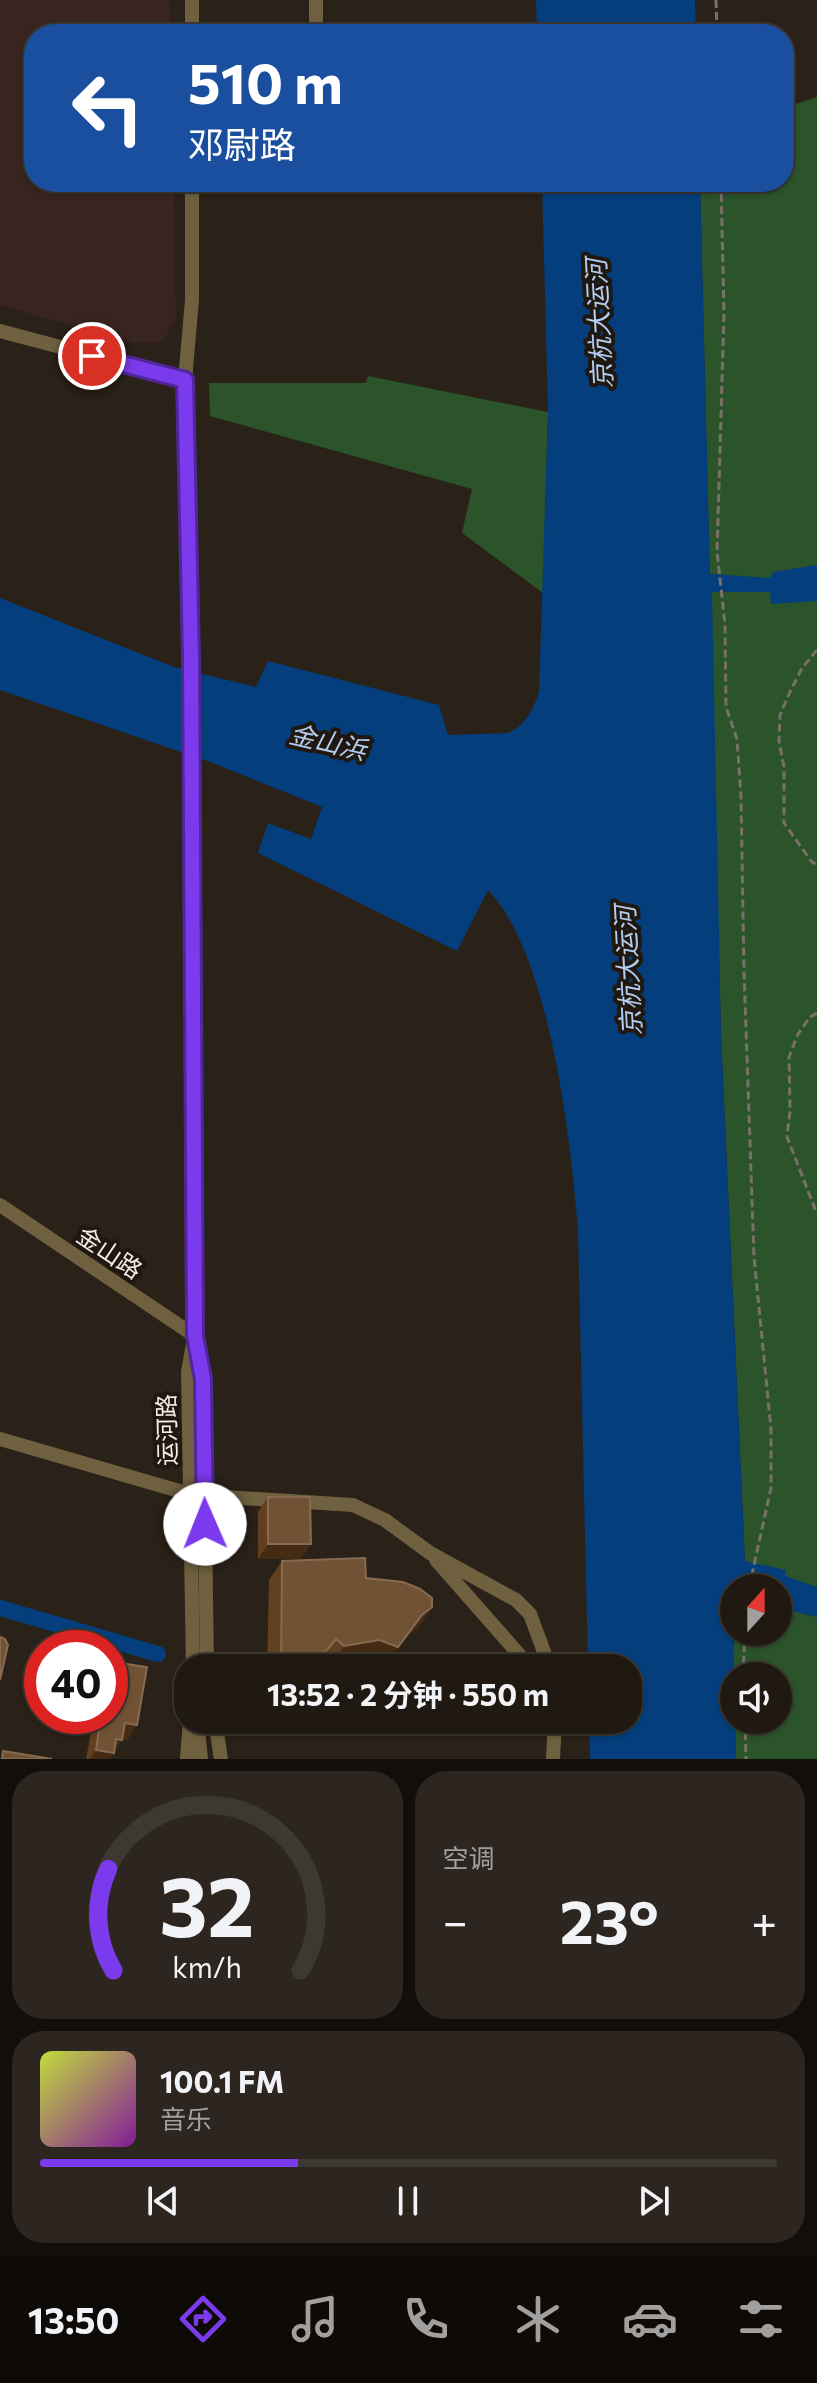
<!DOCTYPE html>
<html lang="zh">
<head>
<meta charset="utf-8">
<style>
  body { margin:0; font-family:Commissioner,"Noto Sans SC",sans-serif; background:#2d2620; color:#f1f3f6; height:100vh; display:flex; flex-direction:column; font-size:30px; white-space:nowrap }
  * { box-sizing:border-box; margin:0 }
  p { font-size:26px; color:#a2a09f }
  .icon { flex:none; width:44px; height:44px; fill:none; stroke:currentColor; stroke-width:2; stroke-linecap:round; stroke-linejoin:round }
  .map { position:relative; height:1759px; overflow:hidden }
  .drawer { display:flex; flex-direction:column; gap:12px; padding:12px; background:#120e0a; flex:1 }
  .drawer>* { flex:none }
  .banner { position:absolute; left:24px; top:24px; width:770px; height:168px; border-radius:32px; box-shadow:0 2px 6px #0004,0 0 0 2px #3d3832; background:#1a4fa0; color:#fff; overflow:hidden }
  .needle { width:52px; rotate:21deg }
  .tools { position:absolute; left:720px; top:1574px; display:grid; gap:16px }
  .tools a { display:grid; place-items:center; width:72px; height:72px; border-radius:50%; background:#201912; box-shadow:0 2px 6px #0004,0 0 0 2px #3d3832; font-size:40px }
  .speed { position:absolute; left:24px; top:1630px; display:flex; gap:16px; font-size:40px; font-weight:700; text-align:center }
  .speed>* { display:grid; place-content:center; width:104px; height:104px; border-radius:50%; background:#201912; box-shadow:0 2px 6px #0004,0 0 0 2px #3d3832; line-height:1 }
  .speed .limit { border:12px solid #d22; background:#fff; color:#111 }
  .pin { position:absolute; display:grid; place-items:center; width:68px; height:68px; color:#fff; margin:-34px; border:4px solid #fff; border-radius:50%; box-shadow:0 2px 8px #0007 }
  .me { position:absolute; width:88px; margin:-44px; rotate:359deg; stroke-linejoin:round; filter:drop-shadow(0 0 6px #0008) }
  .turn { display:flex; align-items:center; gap:28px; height:168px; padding:0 32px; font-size:36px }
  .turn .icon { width:104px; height:104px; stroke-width:2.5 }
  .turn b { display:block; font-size:56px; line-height:68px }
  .big { font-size:60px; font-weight:700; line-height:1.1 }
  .drawer .card { flex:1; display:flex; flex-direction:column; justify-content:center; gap:12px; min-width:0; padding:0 28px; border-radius:32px; background:#2d2620 }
  .drawer .dial { align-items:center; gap:0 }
  .dial svg { height:208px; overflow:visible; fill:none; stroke:#3d3832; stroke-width:7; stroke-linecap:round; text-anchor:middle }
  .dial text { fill:#f1f3f6; stroke:none }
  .song { display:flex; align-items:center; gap:24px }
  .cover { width:96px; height:96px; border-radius:12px; background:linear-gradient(135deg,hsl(70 70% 55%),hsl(290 70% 35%)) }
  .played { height:8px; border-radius:4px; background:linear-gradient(90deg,#7c3aed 35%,#3d3832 35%) }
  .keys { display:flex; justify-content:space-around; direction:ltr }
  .heat { display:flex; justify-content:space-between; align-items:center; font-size:44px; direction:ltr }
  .drawer .tiles { flex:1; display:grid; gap:12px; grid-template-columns:1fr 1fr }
  .card:last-child { grid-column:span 2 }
  .trip { position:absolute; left:174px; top:1654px; width:468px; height:80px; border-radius:32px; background:#201912; box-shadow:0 2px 6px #0004,0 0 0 2px #3d3832; font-weight:700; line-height:80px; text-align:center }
  .tab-bar { display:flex; height:128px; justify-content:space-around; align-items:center; background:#0d0a07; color:#a2a09f }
  .tab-bar .icon { width:56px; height:56px }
  .tab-bar .active { color:#7c3aed }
  .tab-bar b { font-size:36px; color:#f1f3f6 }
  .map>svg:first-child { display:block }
  .industrial { fill:#382520 }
  .green { fill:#2b542b }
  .water { fill:#043e7c }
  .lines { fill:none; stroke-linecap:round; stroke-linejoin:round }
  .canal { stroke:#043e7c; stroke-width:16 }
  .path { stroke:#787169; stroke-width:3; stroke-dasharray:8 4; stroke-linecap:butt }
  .minor { stroke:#6f613f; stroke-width:14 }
  .wall { fill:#623f1f }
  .shaded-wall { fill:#452b13 }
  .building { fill:#725235; stroke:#866a51; stroke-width:2 }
  .route-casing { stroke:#51269a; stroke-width:20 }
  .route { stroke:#7c3aed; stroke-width:14 }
  .labels { text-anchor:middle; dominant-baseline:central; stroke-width:8; stroke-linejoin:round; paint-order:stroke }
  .street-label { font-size:24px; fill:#f4eee8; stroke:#20180f }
  .water-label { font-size:26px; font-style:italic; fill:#b2cdf2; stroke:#20180f }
</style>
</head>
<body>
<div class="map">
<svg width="817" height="1759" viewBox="0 0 817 1759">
  <rect width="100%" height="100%" fill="#2a2118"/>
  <!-- industrial -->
  <path class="industrial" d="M0,0H170L171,34H34V182H173L176,319L165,338L157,343H134L0,305Z"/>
  <!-- green -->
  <g class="green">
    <path d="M817,97V1759H736L735,1720H778V1676H734L733,1648L737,1632H778V1588L745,1562L721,1036L700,182H784V108Z"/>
    <path d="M368,376L548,412L543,593L462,533L472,489L210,416L209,383H366Z"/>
  </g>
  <!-- water -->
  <g class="water">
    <path d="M536,0H695L696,34H537Z"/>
    <path d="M542,182H700L710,574L770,578L773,572L817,565V601L771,604L770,592H712L721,1036L745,1561L786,1570L785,1576L817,1587V1617L778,1608V1588H734V1632H737L733,1648L736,1759H590L589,1720H628V1668H588L578,1231C571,1142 550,954 488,890L457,951L258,853L268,823L311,839L322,807L210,762L0,690V598L174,667L256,687L268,661L439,705L448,735L509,733C526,724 534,709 539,691L548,412Z"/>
  </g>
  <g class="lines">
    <!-- canal -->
    <path class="canal" d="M0,1608L158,1654"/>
    <!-- path -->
    <g class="path">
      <path d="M716,0L717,34"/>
      <path d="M721,182L724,313L717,552L725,624L726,707L737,739L741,797L744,972L754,1257L771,1429V1488L749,1588"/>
      <path d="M817,650L802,668L790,692L780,715L779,741L784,767V823L811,861L817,865"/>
      <path d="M817,1013L810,1017L798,1034L789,1057L790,1111L787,1137L817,1214"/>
      <path d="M743,1676L745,1632"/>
      <path d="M745,1720L746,1759"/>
    </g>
    <!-- minor -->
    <g class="minor">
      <path d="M192,0V34"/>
      <path d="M316,0V34"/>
      <path d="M192,182V300L185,380L191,657L195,1336L203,1379L207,1668"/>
      <path d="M0,331L185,380"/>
      <path d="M0,1205L195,1336"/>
      <path d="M0,1439L193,1495L353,1505L385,1520L430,1553L516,1600L530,1614L550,1668"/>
      <path d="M436,1560L531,1668"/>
      <path d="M193,1668L188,1372L193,1344"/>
      <path d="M197,1720L201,1759"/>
      <path d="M215,1720L221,1759"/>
      <path d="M187,1759L190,1720"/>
      <path d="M553,1759L555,1720"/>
    </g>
  </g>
  <!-- wall -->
  <g class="wall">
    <path d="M268,1497L311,1544L300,1559H258V1512Z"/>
    <path d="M282,1561L366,1578L432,1607L419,1626L408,1635L384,1666L366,1660L331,1666L323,1658L314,1668H267L269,1580Z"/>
    <path d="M120,1663L137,1725L127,1740L122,1739L110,1759H86L94,1716H110V1678Z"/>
  </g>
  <!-- shaded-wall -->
  <g class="shaded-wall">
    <path d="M268,1544H311L300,1559H258Z"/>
    <path d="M432,1607L419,1626L408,1635L384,1666L366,1660L331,1666L344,1646Z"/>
    <path d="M336,1639L314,1668H279L281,1666Z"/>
    <path d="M125,1723L137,1725L127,1740L115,1737Z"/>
    <path d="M116,1739L122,1740L110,1759H90L96,1750Z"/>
  </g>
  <!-- building -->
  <g class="building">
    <path d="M268,1497H310L311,1544H268Z"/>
    <path d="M365,1558L366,1578L403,1582L420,1589L432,1598V1607L422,1615L398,1647L379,1640L344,1646L336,1639L327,1650L312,1659L295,1665L281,1666L282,1561Z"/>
    <path d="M0,1637L5,1639L8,1645L0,1680Z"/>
    <path d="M120,1663L147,1667L137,1725L125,1723L122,1740L116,1739L114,1753L96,1750L101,1716H110V1678L118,1679Z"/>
    <path d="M3,1751L52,1759H2Z"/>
  </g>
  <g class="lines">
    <defs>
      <path id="route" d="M92,356L185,380L191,657L195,1336L203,1379L205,1524"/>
    </defs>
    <!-- route casing -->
    <use href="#route" class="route-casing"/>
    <!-- route -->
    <use href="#route" class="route"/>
  </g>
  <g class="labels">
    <!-- street labels -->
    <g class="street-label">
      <text transform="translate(110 1252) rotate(34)">金山路</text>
      <text transform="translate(166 1430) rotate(-91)">运河路</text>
    </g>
    <!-- water labels -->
    <g class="water-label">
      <text transform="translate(598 324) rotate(-93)">京杭大运河</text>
      <text transform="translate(328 741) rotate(13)">金山浜</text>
      <text transform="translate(627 971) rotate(-93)">京杭大运河</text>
    </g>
  </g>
</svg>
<div class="tools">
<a><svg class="needle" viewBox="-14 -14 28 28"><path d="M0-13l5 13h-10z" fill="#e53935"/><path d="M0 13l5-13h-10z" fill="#a2a09f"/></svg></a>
<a><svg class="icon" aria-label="sound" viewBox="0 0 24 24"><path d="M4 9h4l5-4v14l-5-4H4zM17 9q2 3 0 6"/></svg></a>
</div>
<div class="speed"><div class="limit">40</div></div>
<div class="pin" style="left:92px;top:356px;background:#d93025"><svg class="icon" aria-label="arrive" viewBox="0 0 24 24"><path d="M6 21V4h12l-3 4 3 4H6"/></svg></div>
<svg class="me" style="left:205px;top:1524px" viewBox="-20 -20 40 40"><circle r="19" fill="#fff"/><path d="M0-13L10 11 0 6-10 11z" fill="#7c3aed"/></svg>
<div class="trip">13:52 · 2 分钟 · 550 m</div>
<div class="banner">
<div class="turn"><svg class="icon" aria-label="left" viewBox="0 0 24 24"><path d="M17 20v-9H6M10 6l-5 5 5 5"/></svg><div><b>510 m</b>邓尉路</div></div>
</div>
</div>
<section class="drawer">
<div class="tiles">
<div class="card dial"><svg viewBox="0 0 100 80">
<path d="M14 69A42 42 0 1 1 86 69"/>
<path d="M14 69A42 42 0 0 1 12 30" stroke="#7c3aed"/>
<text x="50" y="56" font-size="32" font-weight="700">32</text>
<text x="50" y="72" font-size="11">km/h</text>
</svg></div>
<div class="card"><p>空调</p>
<div class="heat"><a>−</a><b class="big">23°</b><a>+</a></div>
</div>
<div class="card">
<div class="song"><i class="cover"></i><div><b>100.1 FM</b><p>音乐</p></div></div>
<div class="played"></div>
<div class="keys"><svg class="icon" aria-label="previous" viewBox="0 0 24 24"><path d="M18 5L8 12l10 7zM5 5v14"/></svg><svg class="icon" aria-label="pause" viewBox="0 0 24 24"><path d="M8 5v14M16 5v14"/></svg><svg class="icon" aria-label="next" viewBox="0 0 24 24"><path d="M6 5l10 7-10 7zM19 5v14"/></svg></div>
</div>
</div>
</section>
<nav class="tab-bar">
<b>13:50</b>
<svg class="icon active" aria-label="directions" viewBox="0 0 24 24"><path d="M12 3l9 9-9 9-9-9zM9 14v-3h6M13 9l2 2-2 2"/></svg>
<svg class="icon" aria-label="music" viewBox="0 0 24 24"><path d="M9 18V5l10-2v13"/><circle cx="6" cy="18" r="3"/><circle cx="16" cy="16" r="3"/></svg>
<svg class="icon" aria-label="phone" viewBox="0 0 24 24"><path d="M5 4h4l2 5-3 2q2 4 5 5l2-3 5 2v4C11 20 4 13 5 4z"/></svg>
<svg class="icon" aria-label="climate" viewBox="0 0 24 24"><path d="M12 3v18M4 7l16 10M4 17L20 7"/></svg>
<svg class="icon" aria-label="car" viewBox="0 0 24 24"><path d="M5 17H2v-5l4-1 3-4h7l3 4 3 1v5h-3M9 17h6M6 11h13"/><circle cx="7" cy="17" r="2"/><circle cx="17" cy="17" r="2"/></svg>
<svg class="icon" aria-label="filters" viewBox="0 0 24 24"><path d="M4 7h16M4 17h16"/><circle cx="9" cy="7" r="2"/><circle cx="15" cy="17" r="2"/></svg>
</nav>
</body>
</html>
